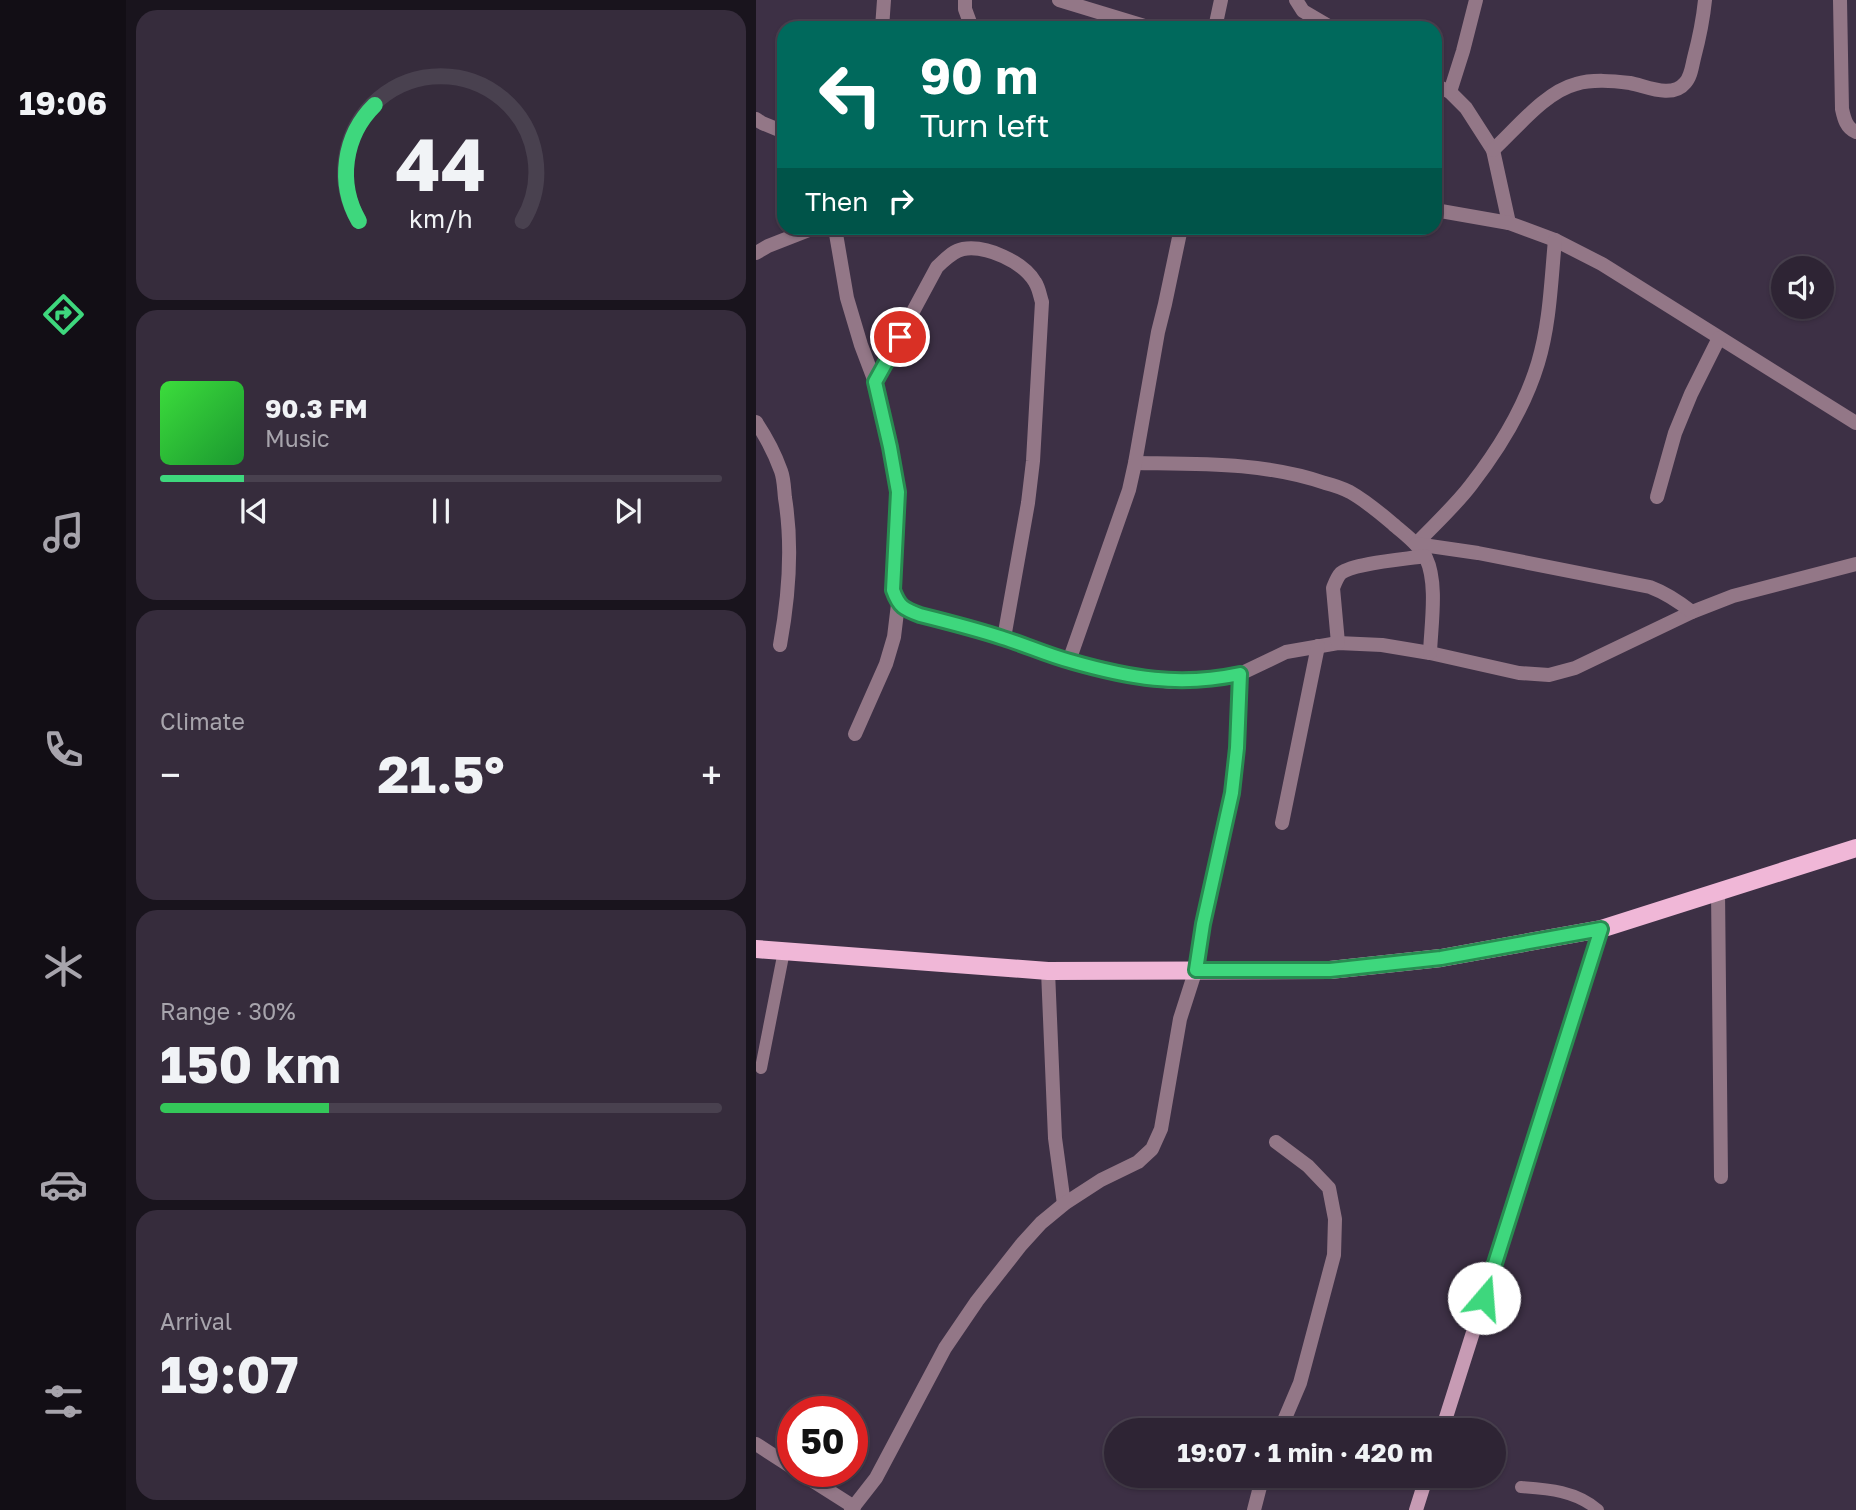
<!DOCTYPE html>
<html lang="en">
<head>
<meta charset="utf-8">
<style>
  body { margin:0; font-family:"Golos Text",sans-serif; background:#362c3c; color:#f1f3f6; height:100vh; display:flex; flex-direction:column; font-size:26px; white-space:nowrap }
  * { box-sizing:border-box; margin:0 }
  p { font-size:23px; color:#a7a4ac }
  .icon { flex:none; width:38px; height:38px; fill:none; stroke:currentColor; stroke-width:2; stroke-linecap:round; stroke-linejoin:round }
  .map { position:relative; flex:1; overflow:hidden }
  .details { display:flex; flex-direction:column; gap:10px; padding:10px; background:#19141d; width:630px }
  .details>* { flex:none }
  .banner { position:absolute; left:21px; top:21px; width:665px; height:214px; border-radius:21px; box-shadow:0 2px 5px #0004,0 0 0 2px #49414f; background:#00695c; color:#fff; overflow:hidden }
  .controls { position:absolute; left:1015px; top:256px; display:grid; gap:14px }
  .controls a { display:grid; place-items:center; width:63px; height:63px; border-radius:50%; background:#2e2434; box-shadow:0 2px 5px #0004,0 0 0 2px #49414f; font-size:35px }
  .speed { position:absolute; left:21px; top:1396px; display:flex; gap:14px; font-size:35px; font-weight:700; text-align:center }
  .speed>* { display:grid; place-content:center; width:91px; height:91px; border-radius:50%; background:#2e2434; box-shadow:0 2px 5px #0004,0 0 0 2px #49414f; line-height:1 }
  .speed .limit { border:10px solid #d22; background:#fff; color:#111 }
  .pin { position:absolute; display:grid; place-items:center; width:60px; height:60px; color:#fff; margin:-30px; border:4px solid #fff; border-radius:50%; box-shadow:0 2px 7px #0007 }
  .me { position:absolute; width:77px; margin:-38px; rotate:18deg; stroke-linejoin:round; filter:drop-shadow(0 0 5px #0008) }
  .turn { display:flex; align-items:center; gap:24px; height:147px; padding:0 28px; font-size:32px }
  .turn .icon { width:91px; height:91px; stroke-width:2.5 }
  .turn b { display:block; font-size:49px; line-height:60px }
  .then { display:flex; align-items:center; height:66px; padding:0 28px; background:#0003; gap:14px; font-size:26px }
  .big { font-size:52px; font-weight:700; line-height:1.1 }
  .details .widget { flex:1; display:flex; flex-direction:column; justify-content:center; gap:10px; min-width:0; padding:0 24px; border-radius:21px; background:#362c3c }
  .details .dial { align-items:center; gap:0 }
  .dial svg { height:182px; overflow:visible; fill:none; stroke:#49414f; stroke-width:7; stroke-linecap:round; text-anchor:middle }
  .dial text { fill:#f1f3f6; stroke:none }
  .song { display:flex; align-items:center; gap:21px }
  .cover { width:84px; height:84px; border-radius:10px; background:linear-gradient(135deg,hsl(120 70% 55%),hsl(130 70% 35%)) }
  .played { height:7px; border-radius:4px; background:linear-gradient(90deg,#3ed77d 15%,#49414f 15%) }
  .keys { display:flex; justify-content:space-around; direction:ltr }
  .heat { display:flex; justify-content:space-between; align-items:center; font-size:38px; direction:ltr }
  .charge { height:10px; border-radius:5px; background:linear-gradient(90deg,#34c759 30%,#49414f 0) }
  .trip { position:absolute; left:348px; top:1418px; width:402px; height:70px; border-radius:35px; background:#2e2434; box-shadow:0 2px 5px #0004,0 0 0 2px #49414f; font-weight:700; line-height:70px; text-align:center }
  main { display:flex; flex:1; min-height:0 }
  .tab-bar { display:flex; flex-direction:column; width:126px; justify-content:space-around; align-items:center; background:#120e15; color:#a7a4ac }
  .tab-bar .icon { width:49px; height:49px }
  .tab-bar .on { color:#3ed77d }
  .tab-bar b { font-size:32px; color:#f1f3f6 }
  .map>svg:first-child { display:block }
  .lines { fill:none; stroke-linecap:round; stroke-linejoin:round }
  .lane { stroke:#937787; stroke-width:12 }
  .street { stroke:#937787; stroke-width:14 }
  .secondary { stroke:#c79bb4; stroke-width:14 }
  .primary { stroke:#f0b7d7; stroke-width:18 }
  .route-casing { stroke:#288c51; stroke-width:18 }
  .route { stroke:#3ed77d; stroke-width:12 }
</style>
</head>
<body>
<main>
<nav class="tab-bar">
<b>19:06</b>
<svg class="icon on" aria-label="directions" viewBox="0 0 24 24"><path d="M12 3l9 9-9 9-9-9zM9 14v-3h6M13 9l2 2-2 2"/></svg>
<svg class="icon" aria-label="music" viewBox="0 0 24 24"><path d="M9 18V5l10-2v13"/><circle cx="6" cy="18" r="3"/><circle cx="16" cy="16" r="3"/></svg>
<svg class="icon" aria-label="phone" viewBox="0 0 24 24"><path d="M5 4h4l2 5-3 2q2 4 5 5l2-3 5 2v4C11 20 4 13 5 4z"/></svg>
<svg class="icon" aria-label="climate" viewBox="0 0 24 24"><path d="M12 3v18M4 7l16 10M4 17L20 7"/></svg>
<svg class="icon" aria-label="car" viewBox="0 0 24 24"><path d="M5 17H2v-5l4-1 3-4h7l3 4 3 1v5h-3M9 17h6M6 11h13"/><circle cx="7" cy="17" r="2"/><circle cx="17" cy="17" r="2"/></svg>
<svg class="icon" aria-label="filters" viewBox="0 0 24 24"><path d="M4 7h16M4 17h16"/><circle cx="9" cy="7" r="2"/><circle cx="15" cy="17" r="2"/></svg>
</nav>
<section class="details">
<div class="widget dial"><svg viewBox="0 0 100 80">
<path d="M14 69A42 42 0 1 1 86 69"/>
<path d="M14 69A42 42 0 0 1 21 18" stroke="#3ed77d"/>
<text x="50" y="56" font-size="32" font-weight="700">44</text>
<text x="50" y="72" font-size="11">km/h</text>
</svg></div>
<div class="widget">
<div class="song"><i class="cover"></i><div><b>90.3 FM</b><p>Music</p></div></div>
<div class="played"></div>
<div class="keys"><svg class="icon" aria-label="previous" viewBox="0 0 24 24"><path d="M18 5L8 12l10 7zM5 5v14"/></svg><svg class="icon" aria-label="pause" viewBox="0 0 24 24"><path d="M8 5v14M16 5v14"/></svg><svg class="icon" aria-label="next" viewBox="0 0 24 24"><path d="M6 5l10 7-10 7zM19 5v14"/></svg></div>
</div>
<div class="widget"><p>Climate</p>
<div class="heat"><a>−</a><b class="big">21.5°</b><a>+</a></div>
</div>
<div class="widget"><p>Range · 30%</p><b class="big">150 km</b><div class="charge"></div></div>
<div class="widget"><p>Arrival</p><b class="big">19:07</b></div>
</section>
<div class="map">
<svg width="1100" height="1510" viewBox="0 0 1100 1510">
  <rect width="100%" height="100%" fill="#3d3045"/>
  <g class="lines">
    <!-- lane -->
    <g class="lane">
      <path d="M5,1068L28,951"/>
      <path d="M765,1487C793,1489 820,1491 842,1510"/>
    </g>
    <!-- street -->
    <g class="street">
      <path d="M209,0V9L216,28"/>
      <path d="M303,0L395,28"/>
      <path d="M540,0L547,11L576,28"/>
      <path d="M1084,0L1086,109C1088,118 1090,128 1100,132"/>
      <path d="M126,28L128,0"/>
      <path d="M459,28L465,0"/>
      <path d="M679,85L694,92L710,108L737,150L753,223"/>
      <path d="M694,92L707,51L720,0"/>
      <path d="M0,119L6,123L28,132"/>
      <path d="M737,150C761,128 789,92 820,84C837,79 857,81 874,83C890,86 916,99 929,83C935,77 936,66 938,58C943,39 947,20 949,0"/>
      <path d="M679,210L753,223L799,240L846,264L1100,423"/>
      <path d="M79,228L91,298L105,345L119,382L134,447L142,492L137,590C143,607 148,609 164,615L248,638L313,661L373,676L415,682L459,679L484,674L530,652L582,643L626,645L674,653L763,673L793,675L819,668L936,612L977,596L1100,564"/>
      <path d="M0,253L12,246L58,228"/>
      <path d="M119,382L181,267C189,260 196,251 207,249C231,245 267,262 279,282C283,288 284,296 286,302L277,461L272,503L248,638"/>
      <path d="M0,422C10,437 19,454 25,471C28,479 28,489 29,498C37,547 33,596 24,645"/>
      <path d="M379,463C443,464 508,462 569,483C577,485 586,488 594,492C610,501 623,512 637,524C648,534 663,544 670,558C682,583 675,625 674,653"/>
      <path d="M901,497L919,433L935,394L963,338"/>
      <path d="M660,544C678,525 699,506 715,485C743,449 769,406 782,363C794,323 795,281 799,240"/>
      <path d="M660,544L722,553L894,587C910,593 922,601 936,612"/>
      <path d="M582,643L577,588C579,583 581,577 585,573C598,563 651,559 669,556"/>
      <path d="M313,661L373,490L379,463L402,332L409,304L425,228"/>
      <path d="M99,734L130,664L138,637L142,604"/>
      <path d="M526,823L562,646"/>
      <path d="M962,891L965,1177"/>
      <path d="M292,971L299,1138L308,1204"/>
      <path d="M520,1142L552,1166L573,1188L579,1219L578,1255L544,1383L524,1430"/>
      <path d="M0,1444L37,1468"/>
      <path d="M43,1472L98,1507"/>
      <path d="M95,1510L120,1478L189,1348L221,1301L265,1245L285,1223L308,1204L345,1180L382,1162L396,1149L405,1129L424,1019L440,969L447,924L476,793L480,748L484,674"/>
      <path d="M498,1510L507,1475"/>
    </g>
    <!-- secondary -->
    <g class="secondary">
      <path d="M686,1430L845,929"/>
      <path d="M660,1510L671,1475"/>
    </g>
    <!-- primary -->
    <path class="primary" d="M0,949L292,971L574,970L685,958L845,929L1100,848"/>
  </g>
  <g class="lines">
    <defs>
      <path id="route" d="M144,337L119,382L134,447L142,492L137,590C143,607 148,609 164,615C192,622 220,629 247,638C270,645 291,655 314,661C373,678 423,687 484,674L481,748L476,793L447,924L440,970H574L685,958L845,929L728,1298"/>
    </defs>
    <!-- route casing -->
    <use href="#route" class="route-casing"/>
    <!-- route -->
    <use href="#route" class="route"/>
  </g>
</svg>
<div class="controls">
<a><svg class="icon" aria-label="sound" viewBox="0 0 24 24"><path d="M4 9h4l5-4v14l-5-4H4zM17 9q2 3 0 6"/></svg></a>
</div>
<div class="speed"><div class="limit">50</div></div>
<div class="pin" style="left:144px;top:337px;background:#d93025"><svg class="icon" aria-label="arrive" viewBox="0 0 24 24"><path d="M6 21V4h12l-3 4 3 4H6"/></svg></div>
<svg class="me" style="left:728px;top:1298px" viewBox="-20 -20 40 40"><circle r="19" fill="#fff"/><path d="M0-13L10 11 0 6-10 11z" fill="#3ed77d"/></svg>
<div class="trip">19:07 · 1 min · 420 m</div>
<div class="banner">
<div class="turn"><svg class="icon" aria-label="left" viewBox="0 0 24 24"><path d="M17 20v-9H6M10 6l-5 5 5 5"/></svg><div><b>90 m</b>Turn left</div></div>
<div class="then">Then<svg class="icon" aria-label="right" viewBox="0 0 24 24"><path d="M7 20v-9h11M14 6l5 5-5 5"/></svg></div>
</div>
</div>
</main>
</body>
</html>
